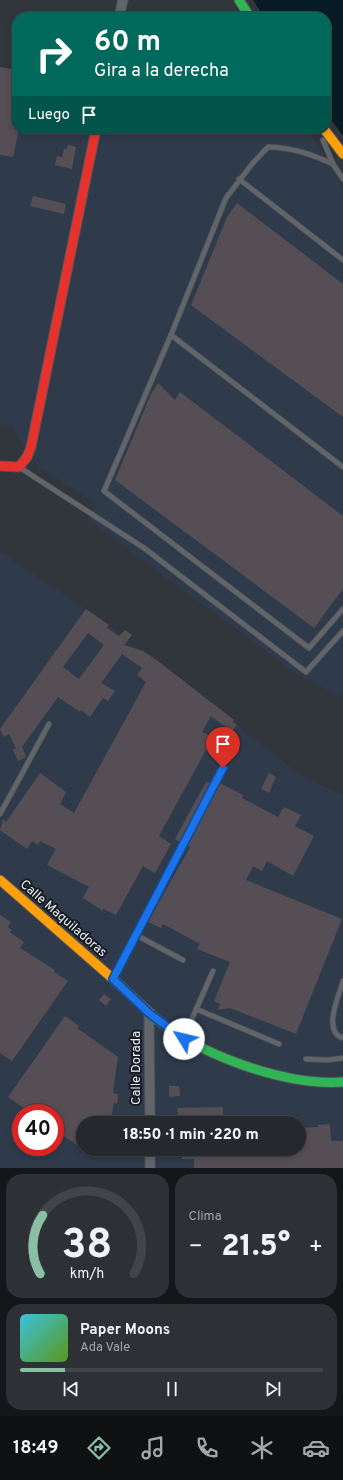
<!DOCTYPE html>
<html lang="es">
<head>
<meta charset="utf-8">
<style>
  body { margin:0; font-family:Overpass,sans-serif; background:#2d3035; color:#f1f3f6; height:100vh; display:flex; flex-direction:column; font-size:15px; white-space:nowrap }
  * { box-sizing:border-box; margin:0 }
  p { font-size:13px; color:#a3a6aa }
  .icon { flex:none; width:22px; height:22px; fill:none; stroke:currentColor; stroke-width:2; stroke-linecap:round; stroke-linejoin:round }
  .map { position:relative; height:1168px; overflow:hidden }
  .panel { display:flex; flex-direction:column; gap:6px; padding:6px; background:#141619; flex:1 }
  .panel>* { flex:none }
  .hud { position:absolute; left:12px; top:12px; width:319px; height:122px; border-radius:16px; box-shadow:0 2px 6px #0003,0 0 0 1px #424449; background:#00695c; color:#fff; overflow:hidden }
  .speed { position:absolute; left:12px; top:1104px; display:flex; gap:8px; font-size:20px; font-weight:700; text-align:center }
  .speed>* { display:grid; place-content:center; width:52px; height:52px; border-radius:50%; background:#25282d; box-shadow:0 2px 6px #0003,0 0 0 1px #424449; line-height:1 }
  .speed .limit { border:6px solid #d22; background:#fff; color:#111 }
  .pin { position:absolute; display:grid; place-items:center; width:34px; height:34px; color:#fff; margin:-41px -17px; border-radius:50% 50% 50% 0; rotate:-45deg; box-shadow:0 0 4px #0007 }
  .pin .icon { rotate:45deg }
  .me { position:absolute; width:44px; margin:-22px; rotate:306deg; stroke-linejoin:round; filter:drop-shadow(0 0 3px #0008) }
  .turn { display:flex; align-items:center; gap:14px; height:84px; padding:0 16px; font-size:18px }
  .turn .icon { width:52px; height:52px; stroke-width:2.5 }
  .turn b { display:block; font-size:28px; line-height:34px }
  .then { display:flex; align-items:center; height:38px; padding:0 16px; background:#0003; gap:8px; font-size:15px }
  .big { font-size:30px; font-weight:800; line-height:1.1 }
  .panel .card { flex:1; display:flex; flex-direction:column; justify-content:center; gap:6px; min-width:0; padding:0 14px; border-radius:16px; background:#2d3035 }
  .panel .dial { align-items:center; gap:0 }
  .dial svg { height:104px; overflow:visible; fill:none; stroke:#424449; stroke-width:7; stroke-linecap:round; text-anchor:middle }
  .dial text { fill:#f1f3f6; stroke:none }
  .song { display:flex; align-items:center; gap:12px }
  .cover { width:48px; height:48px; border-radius:6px; background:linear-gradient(135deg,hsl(190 70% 55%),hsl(90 70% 35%)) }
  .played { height:4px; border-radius:2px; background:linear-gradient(90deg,#8abfa5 15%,#424449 15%) }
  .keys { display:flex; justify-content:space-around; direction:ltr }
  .heat { display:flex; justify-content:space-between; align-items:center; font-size:22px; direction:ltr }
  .panel .tiles { flex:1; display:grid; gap:6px; grid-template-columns:1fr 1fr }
  .card:last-child { grid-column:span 2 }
  .trip { position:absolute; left:76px; top:1116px; width:230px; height:40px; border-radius:20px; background:#25282d; box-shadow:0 2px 6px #0003,0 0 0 1px #424449; font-weight:800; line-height:40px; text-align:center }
  .tabs { display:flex; height:64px; justify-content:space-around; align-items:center; background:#0f1012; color:#a3a6aa }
  .tabs .icon { width:28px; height:28px }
  .tabs .on { color:#8abfa5 }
  .tabs b { font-size:18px; color:#f1f3f6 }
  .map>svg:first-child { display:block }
  .built { fill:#2f3a4b; fill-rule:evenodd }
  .water { fill:#071c25 }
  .building { fill:#554f55; fill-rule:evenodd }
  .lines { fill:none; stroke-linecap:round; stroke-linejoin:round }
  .lane-casing { stroke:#50545a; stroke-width:6 }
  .street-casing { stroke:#50545a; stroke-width:11 }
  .fast-casing { stroke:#50545a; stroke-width:11 }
  .slow-casing { stroke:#50545a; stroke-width:11 }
  .jam-casing { stroke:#50545a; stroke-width:11 }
  .lane { stroke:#61656a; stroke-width:4.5 }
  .street { stroke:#61656a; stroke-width:9 }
  .fast { stroke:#30b455; stroke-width:9 }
  .slow { stroke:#ff9f0a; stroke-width:9 }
  .jam { stroke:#e5322d; stroke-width:9 }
  .route-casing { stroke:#114b97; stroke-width:10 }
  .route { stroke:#1a73e8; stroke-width:7 }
  .labels { text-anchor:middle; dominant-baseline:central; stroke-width:4; stroke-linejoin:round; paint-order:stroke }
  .street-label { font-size:13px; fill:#eaf0f8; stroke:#181b21 }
</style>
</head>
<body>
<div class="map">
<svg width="343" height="1168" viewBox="0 0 343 1168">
  <rect width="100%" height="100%" fill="#31353c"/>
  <!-- built -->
  <g class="built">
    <path d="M0,67L17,71V129H306L319,146L343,186V698L298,675L87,519L97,505L37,466L12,428L0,423Z"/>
    <path d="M0,551L107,624L303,777L343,795V1168H0ZM21,1113H55V1147H21ZM83,1123H299V1149H83Z"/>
  </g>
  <!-- water -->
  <path class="water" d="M253,0H343V136L326,113V17H264Z"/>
  <!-- building -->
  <g class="building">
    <path d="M0,67L17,70V92L14,113H17V129H19L13,157L0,155Z"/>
    <path d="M68,145L76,147L72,169L55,165L57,156L62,157L64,149H67Z"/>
    <path d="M33,196L66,204L64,214L30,206Z"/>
    <path d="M237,203L343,284V417L191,305L227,217Z"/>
    <path d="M158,383L175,400L180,392L343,516V589L314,628L115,480L151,394Z"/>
    <path d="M86,609L109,625L107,628L119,636L125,630L132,635L124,645L143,651L158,661L234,720L233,722L237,725L232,732L211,716L202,732L213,737L159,836L171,844L155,873L143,866L116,915L103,909V911L83,898L89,887L47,865L56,849L40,841L38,845L32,841L27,849L0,830L3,819L6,822L40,773L66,792L60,804L74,813L146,682L137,675L142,668L122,654L101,683L115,691L108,701L103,698L90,717L81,710L80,712L58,697L22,747L26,757L18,761L13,750L16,748L9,734L4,737L0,729ZM88,633L104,645L79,679L63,667Z"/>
    <path d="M269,773L276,777L269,793L261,789Z"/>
    <path d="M212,779L180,842L175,839L206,782L209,783Z"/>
    <path d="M220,783L243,795L242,798L278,817L284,807L301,815L295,826L314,836L293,876L267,861L262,871L253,866L246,880L342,919L296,1034L230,1008L218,1010L220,1004L214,1001L230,962L197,949L200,944L163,924L161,928L148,922L190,847L187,845Z"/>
    <path d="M0,915L11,922L8,927L12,930L10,932L24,942L20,948L55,970L54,972L68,981L12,1061L0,1053Z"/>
    <path d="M104,994L111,999L106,1006L99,1000Z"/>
    <path d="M65,1016L79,1026L77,1028L118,1057L113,1093L118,1094L117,1104L114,1103L110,1123L102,1119L99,1123H83V1149L55,1130V1113H31L8,1097Z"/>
    <path d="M169,1086H179L180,1096L169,1097Z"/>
    <path d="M223,1107V1123H179L177,1108Z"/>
    <path d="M330,1124L331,1141H343V1168H194V1159H182L181,1149H299V1128L318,1127V1125Z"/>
  </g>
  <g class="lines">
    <defs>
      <g id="lane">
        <path d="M323,140L333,164L343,179"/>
        <path d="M333,164C311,154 294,148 268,147L252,164L226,198L171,335L343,467"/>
        <path d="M239,179L343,260"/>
        <path d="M171,335L104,491L309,648L343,609"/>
        <path d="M19,467L144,548L306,672L343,631"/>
        <path d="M0,814L49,724"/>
        <path d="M136,935L183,960"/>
        <path d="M114,977L223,768"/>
        <path d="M343,981C339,995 322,1032 343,1038"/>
        <path d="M196,1009L279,1044"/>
        <path d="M184,1037L213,971"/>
        <path d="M306,1059L328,1060L343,1058"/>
      </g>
      <g id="street">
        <path d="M119,17L123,0"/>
        <path d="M149,1014L150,1123"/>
        <path d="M150,1149V1168"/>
      </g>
      <g id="fast">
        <path d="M239,0L250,17"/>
        <path d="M151,1014C195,1054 284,1086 343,1082"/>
      </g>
      <g id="slow">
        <path d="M324,129L343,154"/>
        <path d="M0,880L112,978L151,1014"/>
      </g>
      <path id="jam" d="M0,466L19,467L27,457L31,447L96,129"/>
    </defs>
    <!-- lane casing -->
    <use href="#lane" class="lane-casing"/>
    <!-- street casing -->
    <use href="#street" class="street-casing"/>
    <!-- fast casing -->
    <use href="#fast" class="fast-casing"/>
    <!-- slow casing -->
    <use href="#slow" class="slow-casing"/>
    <!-- jam casing -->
    <use href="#jam" class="jam-casing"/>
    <!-- lane -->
    <use href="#lane" class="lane"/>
    <!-- street -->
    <use href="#street" class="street"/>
    <!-- fast -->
    <use href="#fast" class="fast"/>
    <!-- slow -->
    <use href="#slow" class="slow"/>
    <!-- jam -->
    <use href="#jam" class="jam"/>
  </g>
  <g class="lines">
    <defs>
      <path id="route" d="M184,1039L150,1014L113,979L223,768"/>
    </defs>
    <!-- route casing -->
    <use href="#route" class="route-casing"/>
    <!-- route -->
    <use href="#route" class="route"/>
  </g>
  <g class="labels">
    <!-- street labels -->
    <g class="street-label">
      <text transform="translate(63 919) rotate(41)">Calle Maquiladoras</text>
      <text transform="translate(137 1068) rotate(-90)">Calle Dorada</text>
    </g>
  </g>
</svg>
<div class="speed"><div class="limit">40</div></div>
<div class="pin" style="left:223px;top:768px;background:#d93025"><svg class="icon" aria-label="arrive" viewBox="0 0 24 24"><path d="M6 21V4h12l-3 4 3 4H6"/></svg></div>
<svg class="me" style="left:184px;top:1039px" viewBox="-20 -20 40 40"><circle r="19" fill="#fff"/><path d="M0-13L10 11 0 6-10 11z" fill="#1a73e8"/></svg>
<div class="trip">18:50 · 1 min · 220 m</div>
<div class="hud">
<div class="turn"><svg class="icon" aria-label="right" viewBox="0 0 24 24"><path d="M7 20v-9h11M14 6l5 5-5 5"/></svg><div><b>60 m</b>Gira a la derecha</div></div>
<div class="then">Luego<svg class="icon" aria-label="arrive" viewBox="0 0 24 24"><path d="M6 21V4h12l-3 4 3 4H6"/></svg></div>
</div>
</div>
<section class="panel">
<div class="tiles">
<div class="card dial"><svg viewBox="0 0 100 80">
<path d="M14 69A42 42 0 1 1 86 69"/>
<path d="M14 69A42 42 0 0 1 16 24" stroke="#8abfa5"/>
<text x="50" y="56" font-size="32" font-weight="700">38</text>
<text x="50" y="72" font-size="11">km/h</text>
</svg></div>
<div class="card"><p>Clima</p>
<div class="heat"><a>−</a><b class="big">21.5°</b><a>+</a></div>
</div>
<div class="card">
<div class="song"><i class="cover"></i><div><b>Paper Moons</b><p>Ada Vale</p></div></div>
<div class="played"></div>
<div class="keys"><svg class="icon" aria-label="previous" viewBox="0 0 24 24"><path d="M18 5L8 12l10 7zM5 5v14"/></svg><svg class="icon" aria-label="pause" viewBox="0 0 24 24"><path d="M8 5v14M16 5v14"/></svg><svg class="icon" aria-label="next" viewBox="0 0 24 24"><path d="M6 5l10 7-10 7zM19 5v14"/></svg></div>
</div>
</div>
</section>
<nav class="tabs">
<b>18:49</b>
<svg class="icon on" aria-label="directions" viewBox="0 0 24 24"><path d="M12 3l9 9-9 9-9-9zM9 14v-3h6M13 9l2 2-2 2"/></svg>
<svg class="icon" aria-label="music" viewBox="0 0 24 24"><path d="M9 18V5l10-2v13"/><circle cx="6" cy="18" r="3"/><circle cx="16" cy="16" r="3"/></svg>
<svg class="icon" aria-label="phone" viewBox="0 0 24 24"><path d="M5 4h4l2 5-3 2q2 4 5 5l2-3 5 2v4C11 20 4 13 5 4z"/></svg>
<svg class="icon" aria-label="climate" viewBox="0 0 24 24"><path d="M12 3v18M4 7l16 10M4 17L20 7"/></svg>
<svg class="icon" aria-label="car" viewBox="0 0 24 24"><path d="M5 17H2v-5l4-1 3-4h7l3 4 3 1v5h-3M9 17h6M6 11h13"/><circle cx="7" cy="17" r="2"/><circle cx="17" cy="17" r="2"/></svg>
</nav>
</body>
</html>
